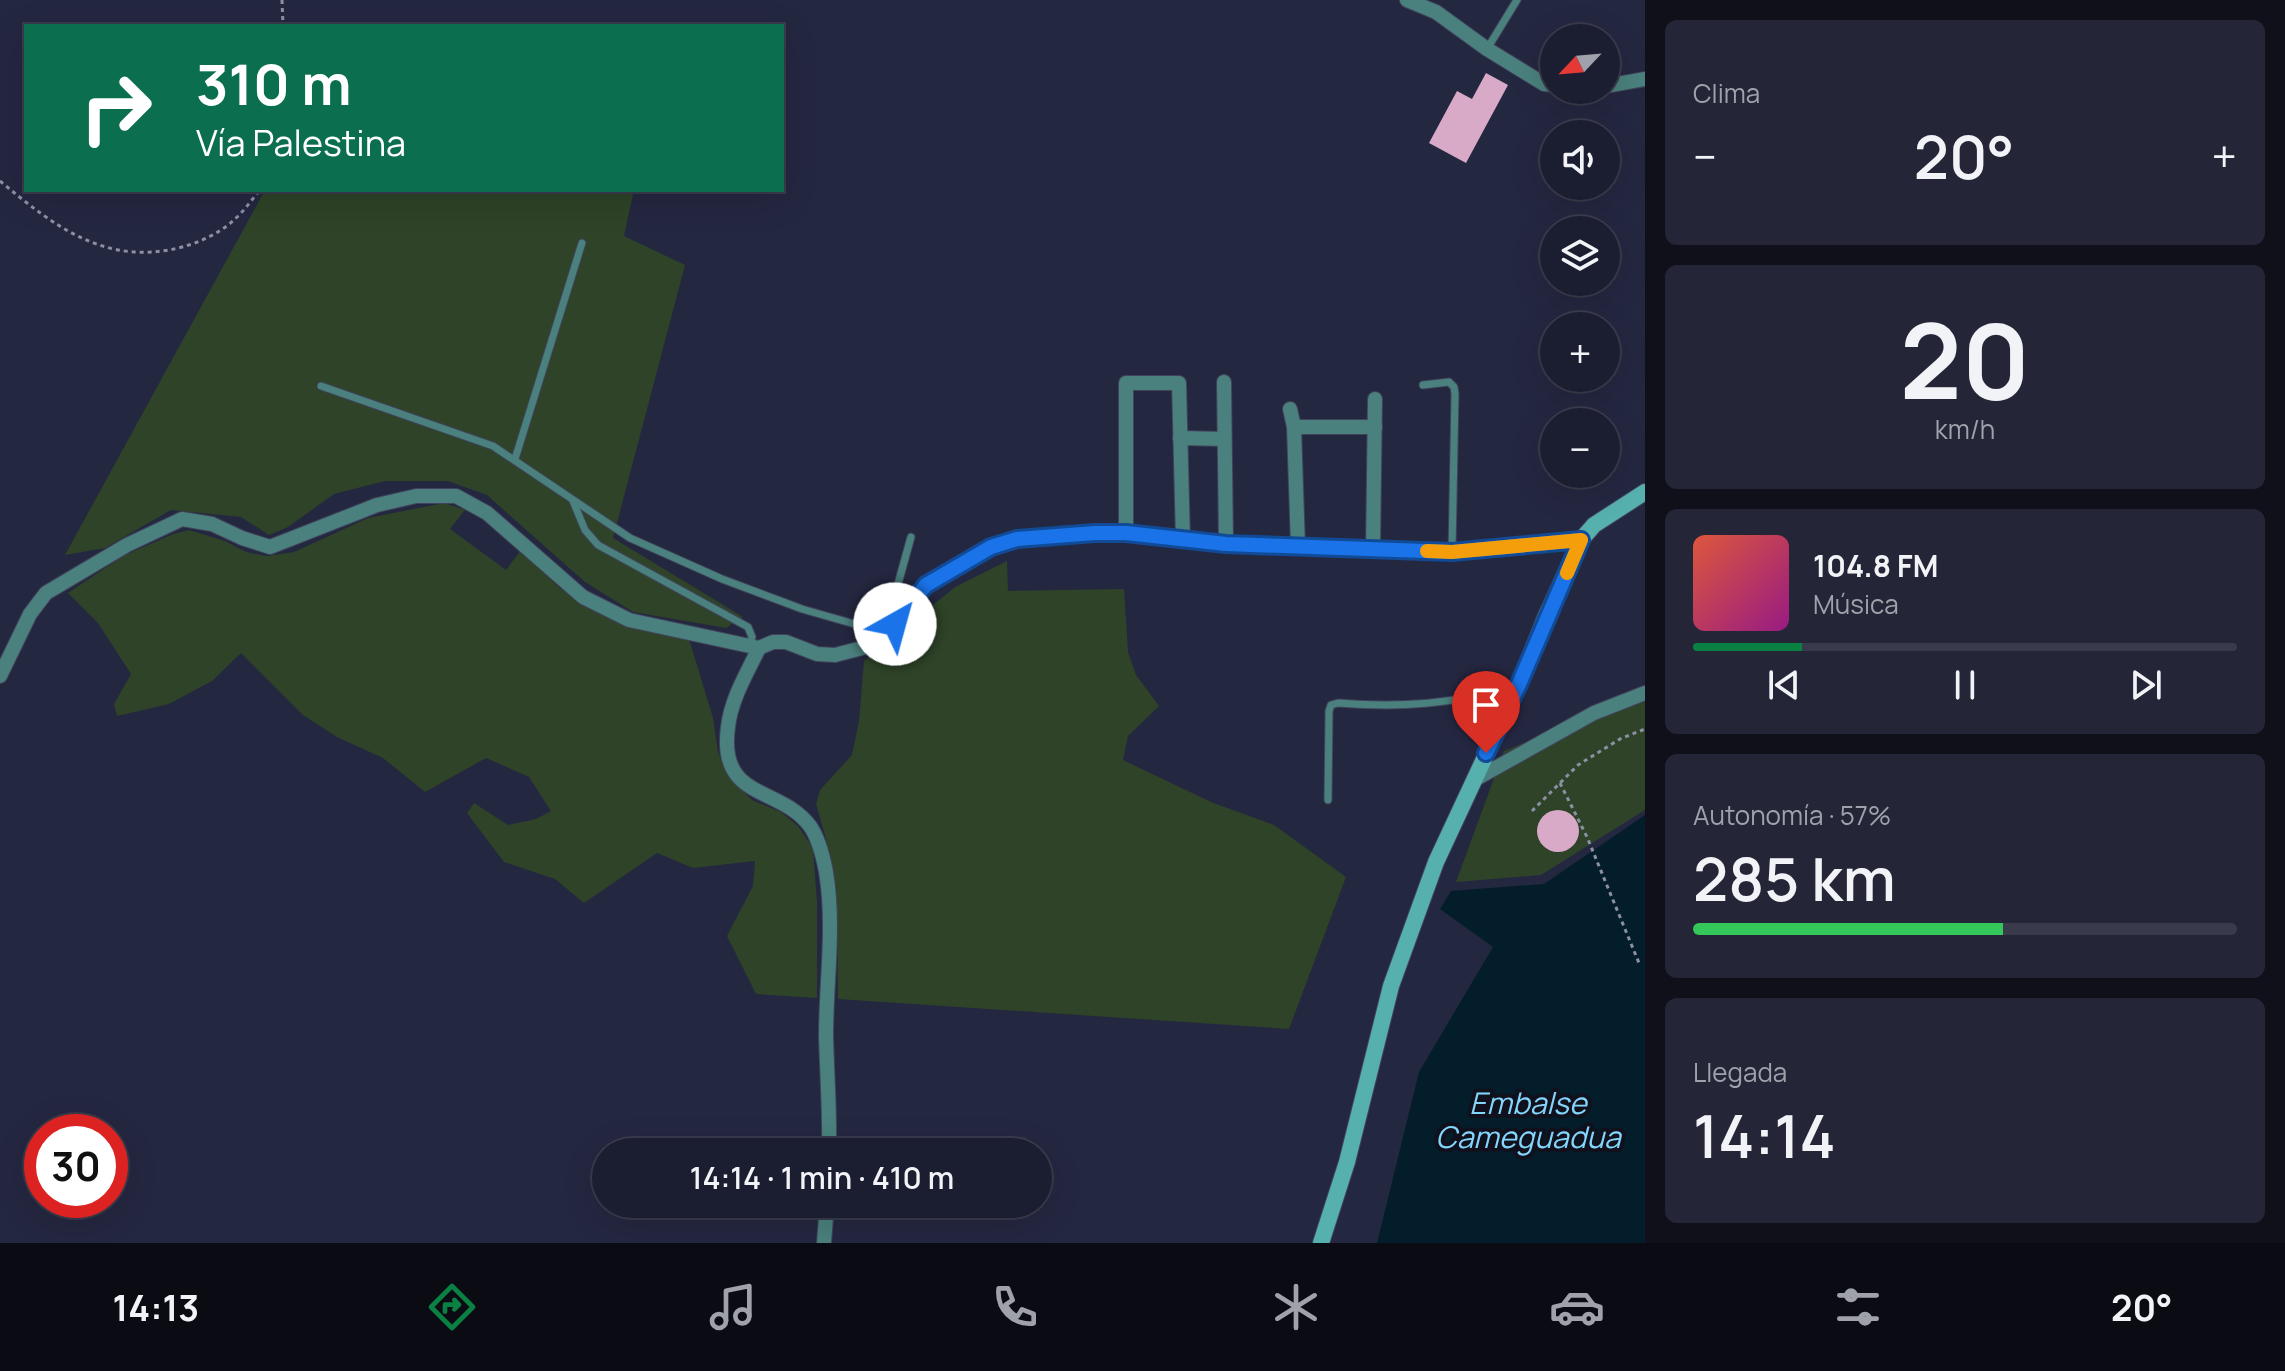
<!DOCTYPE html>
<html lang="es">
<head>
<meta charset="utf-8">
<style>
  body { margin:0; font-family:Manrope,sans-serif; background:#242638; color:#f1f3f6; height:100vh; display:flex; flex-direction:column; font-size:30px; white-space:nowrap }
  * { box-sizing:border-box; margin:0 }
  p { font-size:26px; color:#a0a2ab }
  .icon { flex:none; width:44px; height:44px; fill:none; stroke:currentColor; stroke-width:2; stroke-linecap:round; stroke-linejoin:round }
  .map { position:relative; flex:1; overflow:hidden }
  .side { display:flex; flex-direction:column; gap:20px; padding:20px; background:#0f101a; width:640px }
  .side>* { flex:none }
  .guide { position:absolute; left:24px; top:24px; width:760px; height:168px; border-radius:0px; box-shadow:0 8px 32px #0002,0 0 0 2px #393b4c; background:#0b6e4f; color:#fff; overflow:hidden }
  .needle { width:52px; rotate:244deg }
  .fabs { position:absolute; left:1540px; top:24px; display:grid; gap:16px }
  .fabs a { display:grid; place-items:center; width:80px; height:80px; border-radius:50%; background:#1b1d30; box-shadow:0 8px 32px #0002,0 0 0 2px #393b4c; font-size:40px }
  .speed { position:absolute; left:24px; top:1114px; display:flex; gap:16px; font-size:40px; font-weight:700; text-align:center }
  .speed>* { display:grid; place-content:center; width:104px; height:104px; border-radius:50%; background:#1b1d30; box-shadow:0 8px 32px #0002,0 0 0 2px #393b4c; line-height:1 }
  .speed .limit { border:12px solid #d22; background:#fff; color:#111 }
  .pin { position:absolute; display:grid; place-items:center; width:68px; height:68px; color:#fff; margin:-82px -34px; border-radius:50% 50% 50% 0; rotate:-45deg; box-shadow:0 0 8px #0007 }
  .pin .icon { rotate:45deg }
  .me { position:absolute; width:88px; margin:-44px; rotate:38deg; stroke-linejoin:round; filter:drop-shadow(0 0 6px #0008) }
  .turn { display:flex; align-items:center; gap:28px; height:168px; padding:0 40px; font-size:36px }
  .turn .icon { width:104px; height:104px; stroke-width:2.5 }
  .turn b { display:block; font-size:56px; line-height:68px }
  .big { font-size:60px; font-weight:600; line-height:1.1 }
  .side .tile { flex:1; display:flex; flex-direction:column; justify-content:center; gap:12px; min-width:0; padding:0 28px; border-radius:12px; background:#242638 }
  .side .dial { align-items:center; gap:0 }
  .dial b { font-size:104px; line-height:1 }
  .song { display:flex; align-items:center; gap:24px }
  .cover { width:96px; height:96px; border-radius:12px; background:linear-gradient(135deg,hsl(10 70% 55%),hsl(310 70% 35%)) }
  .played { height:8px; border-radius:4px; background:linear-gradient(90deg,#0b8043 20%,#393b4c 20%) }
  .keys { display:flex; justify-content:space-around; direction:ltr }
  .heat { display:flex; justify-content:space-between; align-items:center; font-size:44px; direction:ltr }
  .charge { height:12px; border-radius:6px; background:linear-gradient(90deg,#34c759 57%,#393b4c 0) }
  .trip { position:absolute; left:592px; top:1138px; width:460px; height:80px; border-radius:40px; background:#1b1d30; box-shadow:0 8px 32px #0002,0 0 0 2px #393b4c; font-weight:600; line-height:80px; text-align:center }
  .dock { display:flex; height:128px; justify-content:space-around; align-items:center; background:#0b0c13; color:#a0a2ab }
  .dock .icon { width:56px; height:56px }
  .dock .selected { color:#0b8043 }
  .dock b { font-size:36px; color:#f1f3f6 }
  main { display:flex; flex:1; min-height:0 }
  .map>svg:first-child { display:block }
  .green { fill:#2e4328 }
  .water { fill:#031e2a }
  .building { fill:#d8aac8 }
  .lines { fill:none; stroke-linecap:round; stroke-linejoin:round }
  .lane-casing { stroke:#40435b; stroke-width:9 }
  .street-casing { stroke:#40435b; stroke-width:16 }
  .secondary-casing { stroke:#40435b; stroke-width:18 }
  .path { stroke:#8d90a5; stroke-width:3; stroke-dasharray:4 4; stroke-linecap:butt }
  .lane { stroke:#4a807d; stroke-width:7 }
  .street { stroke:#4a807d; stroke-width:14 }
  .secondary { stroke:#56b0ad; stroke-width:16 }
  .route-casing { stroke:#114b97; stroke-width:20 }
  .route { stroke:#1a73e8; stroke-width:14 }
  .slow { stroke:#f59e0b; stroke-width:14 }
  .labels { text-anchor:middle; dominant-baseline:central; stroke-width:8; stroke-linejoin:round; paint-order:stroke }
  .water-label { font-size:30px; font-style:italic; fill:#82d5fb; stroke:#10111d }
</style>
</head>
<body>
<main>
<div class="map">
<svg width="1645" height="1243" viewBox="0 0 1645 1243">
  <rect width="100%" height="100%" fill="#242740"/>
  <!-- green -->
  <g class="green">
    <path d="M265,190H619L633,194L624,236L685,265L613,538L743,617L726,628L633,612L585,582L487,495L448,481H385L334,494L288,527L269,535L241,517L171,510L105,548L65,555Z"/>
    <path d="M444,503L465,510L450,529L506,570L521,550L560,588L587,606L689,639L713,718L718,752L731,779L752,800L781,812L798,826L813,848L817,902V998L756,994L727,936L753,886L755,861L693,868L657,853L584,903L555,879L504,862L467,813L474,803L508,825L536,819L551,811L529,777L486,758L425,792L383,758L337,737L303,715L241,653L212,681L169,704L117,716L114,704L131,674L98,623L68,593L123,556L173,534L189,530L225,541L246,552L267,556L294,552L368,518Z"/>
    <path d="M1007,561L1008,591L1124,589L1128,652L1136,675L1159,706L1128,736L1123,760L1211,802L1274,825L1346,877L1289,1029L838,999L837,916L826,839L816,804L820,790L852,755L859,721L864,661L955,587Z"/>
    <path d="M1645,693V810L1541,875L1456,882L1504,751Z"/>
  </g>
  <!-- water -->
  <path class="water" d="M1645,815V1243H1377L1419,1072L1493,947L1440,909L1451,891L1544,884Z"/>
  <!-- building -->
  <g class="building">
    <path d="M1486,73L1508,85L1466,163L1429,143L1457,91L1472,99Z"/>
    <circle cx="1558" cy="831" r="21"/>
  </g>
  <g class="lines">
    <defs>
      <g id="lane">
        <path d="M1487,49L1517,0"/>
        <path d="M1423,385L1449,382L1454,387L1455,394L1452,552"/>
        <path d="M321,386L493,446L630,538L722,579L802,609L858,625L871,622L882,613L898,584L911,537"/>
        <path d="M515,459L582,243"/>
        <path d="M573,501L585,530L598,545L748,627L752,637L750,646"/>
        <path d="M1328,800L1329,711L1331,705L1338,703C1401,708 1455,704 1515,686"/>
      </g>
      <g id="street">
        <path d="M1407,0L1436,12L1487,49L1544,84L1554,85"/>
        <path d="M1606,86L1645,79"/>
        <path d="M1224,382L1226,544"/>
        <path d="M1290,409L1294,427L1298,547"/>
        <path d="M1294,427H1375"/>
        <path d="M1180,438L1224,439"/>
        <path d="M1126,533V383H1179L1183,541"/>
        <path d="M1373,549L1375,399"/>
        <path d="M759,648L773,642H786L817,654L835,655L862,648L895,624L926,585L991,547L1017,539L1095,533H1126L1226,544L1452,552L1581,540"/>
        <path d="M759,648C747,673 731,699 728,727C718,801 779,785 810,826C819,839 823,856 826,872C835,926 826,982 826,1036C827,1075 830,1113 829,1152"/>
        <path d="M0,676L30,614L46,593L127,545L182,519L212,524L242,538L270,547L377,505L416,496H456L487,513L583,597L629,620L759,648"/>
        <path d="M1474,780L1594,713L1645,693"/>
        <path d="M824,1243L827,1204"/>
      </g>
      <path id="secondary" d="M1321,1243L1347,1162L1391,986L1436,862L1519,684L1546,616L1581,540L1594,525L1645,492"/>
    </defs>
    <!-- lane casing -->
    <use href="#lane" class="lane-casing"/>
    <!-- street casing -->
    <use href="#street" class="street-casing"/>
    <!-- secondary casing -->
    <use href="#secondary" class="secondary-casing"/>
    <!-- path -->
    <g class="path">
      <path d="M282,0L283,26"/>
      <path d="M0,181C55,227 107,267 182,247C201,242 222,232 236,218C245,210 252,199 260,190"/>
      <path d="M1560,783L1587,837L1639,963"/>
      <path d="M1532,811L1578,765L1620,739L1645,729"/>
    </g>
    <!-- lane -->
    <use href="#lane" class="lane"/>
    <!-- street -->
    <use href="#street" class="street"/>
    <!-- secondary -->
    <use href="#secondary" class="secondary"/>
  </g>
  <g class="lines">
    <defs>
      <path id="route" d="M895,624L926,585L991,547L1017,539L1095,533H1126L1226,544L1452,552L1581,540L1519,684L1486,753"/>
    </defs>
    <!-- route casing -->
    <use href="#route" class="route-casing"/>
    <!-- route -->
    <use href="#route" class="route"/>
    <!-- slow -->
    <path class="slow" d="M1427,551L1452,552L1581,540L1567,573"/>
  </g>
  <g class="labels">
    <!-- water labels -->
    <g class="water-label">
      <text x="1528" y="1102">Embalse<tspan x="1528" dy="34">Cameguadua</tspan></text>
    </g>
  </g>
</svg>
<div class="fabs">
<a><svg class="needle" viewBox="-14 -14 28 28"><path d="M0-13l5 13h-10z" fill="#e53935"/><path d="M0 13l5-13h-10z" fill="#a0a2ab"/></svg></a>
<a><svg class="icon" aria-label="sound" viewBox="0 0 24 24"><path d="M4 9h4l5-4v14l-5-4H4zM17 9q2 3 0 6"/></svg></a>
<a><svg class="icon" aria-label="layers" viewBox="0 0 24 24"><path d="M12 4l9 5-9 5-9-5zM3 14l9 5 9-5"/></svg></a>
<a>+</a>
<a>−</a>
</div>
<div class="speed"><div class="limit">30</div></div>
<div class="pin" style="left:1486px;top:753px;background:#d93025"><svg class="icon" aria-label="arrive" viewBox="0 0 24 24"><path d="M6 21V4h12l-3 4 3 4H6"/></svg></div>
<svg class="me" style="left:895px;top:624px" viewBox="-20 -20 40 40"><circle r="19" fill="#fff"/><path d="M0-13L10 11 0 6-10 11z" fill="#1a73e8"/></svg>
<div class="trip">14:14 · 1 min · 410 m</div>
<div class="guide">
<div class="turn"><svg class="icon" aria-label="right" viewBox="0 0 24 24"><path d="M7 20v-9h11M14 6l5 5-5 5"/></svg><div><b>310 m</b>Vía Palestina</div></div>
</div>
</div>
<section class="side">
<div class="tile"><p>Clima</p>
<div class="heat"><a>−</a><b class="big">20°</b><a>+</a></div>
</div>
<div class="tile dial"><b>20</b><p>km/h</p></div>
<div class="tile">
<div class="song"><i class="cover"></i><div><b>104.8 FM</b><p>Música</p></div></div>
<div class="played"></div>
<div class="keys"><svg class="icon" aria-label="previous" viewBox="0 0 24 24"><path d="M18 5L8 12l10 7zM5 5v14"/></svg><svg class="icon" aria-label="pause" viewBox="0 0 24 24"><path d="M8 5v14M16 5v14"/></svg><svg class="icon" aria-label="next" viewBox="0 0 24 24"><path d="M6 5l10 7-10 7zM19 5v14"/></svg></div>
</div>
<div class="tile"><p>Autonomía · 57%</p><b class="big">285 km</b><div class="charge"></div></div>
<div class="tile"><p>Llegada</p><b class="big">14:14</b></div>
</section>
</main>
<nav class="dock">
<b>14:13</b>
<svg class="icon selected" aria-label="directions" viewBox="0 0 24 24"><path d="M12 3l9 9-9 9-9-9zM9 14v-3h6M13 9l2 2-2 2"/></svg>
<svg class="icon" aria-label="music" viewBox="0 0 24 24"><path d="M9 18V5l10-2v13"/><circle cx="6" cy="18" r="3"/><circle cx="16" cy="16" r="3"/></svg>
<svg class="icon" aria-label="phone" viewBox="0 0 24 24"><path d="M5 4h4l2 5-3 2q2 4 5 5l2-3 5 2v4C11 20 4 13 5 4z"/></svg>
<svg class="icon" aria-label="climate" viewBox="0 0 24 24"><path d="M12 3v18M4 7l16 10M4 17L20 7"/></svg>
<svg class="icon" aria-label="car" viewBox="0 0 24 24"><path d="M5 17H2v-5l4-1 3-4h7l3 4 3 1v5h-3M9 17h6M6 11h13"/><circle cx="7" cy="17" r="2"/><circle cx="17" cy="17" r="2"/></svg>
<svg class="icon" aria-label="filters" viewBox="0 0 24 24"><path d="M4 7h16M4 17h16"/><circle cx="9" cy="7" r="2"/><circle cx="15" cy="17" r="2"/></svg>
<b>20°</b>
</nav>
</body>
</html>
